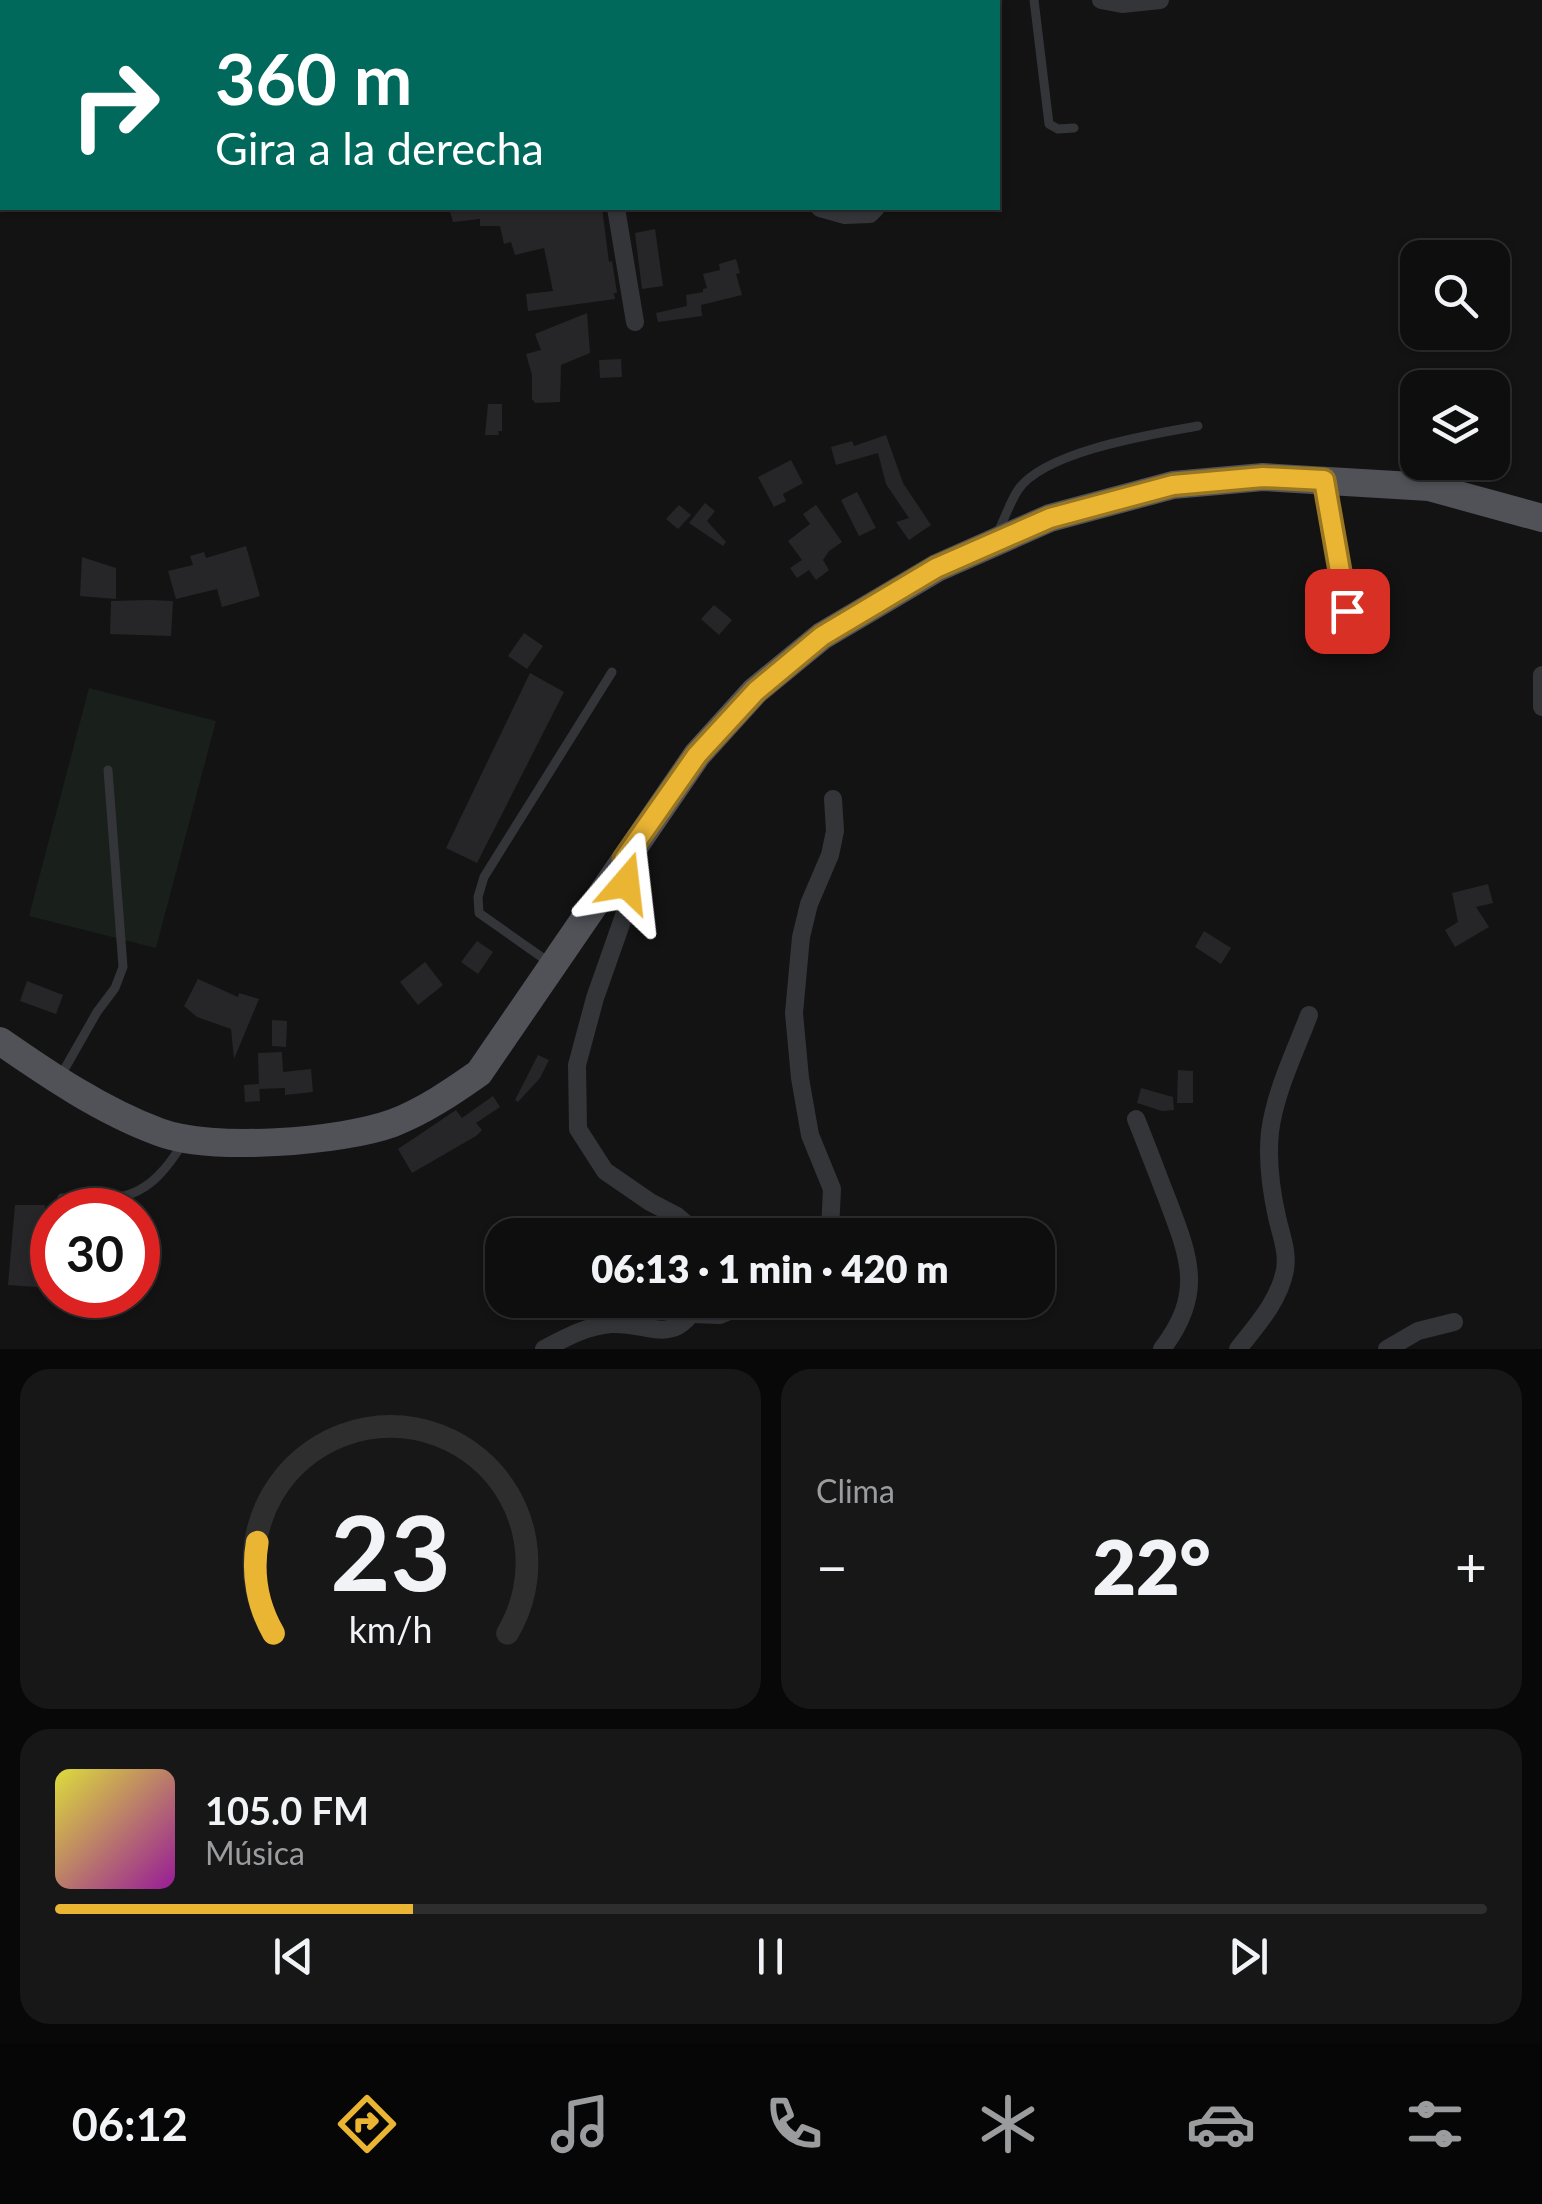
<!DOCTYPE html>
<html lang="es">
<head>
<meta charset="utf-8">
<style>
  body { margin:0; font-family:Lato,sans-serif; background:#171718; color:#f1f3f6; height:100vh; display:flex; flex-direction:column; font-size:38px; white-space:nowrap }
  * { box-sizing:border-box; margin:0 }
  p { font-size:32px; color:#9b9c9e }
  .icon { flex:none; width:55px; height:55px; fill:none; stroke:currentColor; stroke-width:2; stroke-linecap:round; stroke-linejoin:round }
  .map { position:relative; height:1349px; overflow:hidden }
  .drawer { display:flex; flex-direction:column; gap:20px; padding:20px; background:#080808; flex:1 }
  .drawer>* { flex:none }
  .banner { position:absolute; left:0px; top:0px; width:1000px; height:210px; box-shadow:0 2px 8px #0004,0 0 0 2px #2e2e2f; background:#00695c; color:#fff; overflow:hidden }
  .buttons { position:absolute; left:1400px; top:240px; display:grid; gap:20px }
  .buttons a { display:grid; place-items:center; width:110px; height:110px; border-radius:20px; background:#0e0e0f; box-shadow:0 2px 8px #0004,0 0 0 2px #2e2e2f; font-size:50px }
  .speed { position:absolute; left:30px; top:1188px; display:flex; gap:20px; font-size:50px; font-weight:700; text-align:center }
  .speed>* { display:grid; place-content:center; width:130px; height:130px; border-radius:50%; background:#0e0e0f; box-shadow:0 2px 8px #0004,0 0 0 2px #2e2e2f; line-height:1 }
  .speed .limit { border:15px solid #d22; background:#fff; color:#111 }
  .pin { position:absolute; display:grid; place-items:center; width:85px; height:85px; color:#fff; margin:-42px; border-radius:20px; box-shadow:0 5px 15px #0006 }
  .me { position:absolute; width:110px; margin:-55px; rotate:17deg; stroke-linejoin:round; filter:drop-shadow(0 0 8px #0008) }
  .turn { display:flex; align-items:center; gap:35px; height:210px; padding:0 50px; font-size:45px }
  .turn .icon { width:130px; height:130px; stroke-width:2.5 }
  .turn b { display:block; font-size:70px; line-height:85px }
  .big { font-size:75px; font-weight:800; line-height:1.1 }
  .drawer .tile { flex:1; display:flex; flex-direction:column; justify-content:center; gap:15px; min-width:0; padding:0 35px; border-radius:30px; background:#171718 }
  .drawer .dial { align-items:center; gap:0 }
  .dial svg { height:260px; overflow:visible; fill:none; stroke:#2e2e2f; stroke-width:7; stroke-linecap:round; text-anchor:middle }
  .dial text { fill:#f1f3f6; stroke:none }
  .song { display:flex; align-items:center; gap:30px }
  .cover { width:120px; height:120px; border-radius:15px; background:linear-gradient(135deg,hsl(60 70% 55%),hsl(300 70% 35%)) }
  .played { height:10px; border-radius:5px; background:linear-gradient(90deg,#ebb534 25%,#2e2e2f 25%) }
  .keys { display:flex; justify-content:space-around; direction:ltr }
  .heat { display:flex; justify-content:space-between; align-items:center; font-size:55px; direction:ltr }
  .drawer .tiles { flex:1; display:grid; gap:20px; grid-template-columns:1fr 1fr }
  .tile:last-child { grid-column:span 2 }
  .trip { position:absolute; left:485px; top:1218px; width:570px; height:100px; border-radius:30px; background:#0e0e0f; box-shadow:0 2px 8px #0004,0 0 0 2px #2e2e2f; font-weight:800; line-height:100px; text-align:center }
  .dock { display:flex; height:160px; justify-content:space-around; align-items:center; background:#060606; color:#9b9c9e }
  .dock .icon { width:70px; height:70px }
  .dock .selected { color:#ebb534 }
  .dock b { font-size:45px; color:#f1f3f6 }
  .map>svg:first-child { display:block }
  .green { fill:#191f1a }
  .building { fill:#262628 }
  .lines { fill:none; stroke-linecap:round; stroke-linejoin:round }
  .service { stroke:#343539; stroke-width:9 }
  .minor { stroke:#343539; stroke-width:18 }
  .primary { stroke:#505258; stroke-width:28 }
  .route-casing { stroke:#997622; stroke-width:25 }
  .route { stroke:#ebb534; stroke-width:18 }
</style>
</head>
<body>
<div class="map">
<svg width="1542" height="1349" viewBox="0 0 1542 1349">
  <rect width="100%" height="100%" fill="#131314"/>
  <!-- green -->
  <path class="green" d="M89,688L216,721L156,948L29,916Z"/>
  <!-- building -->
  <g class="building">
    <path d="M449,208H524V211L602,208L609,262L612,261L617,293H614L615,299L528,311L526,294L553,291L544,248L515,255L511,242L504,244L500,226H480V219L453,222Z"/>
    <path d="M655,229L663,286L642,289L635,233Z"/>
    <path d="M736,259L740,273L736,274L742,295L701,305L702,316L658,322L656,313L687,306L686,295L703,292V289L707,288L703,274L720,270L719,264Z"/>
    <path d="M587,313L590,353L561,365L560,402L535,403L532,399V375L526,354L541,350L535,334Z"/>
    <path d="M621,359L622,377L600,378L599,360Z"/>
    <path d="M488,404H502V431H498L499,435H485Z"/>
    <path d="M886,435L903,483L931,525L909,540L896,522L909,518L886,484L878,453L836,465L831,447L852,441L854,446Z"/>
    <path d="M791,460L803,483L783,494L786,501L774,507L758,477Z"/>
    <path d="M857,492L876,528L859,536L841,500Z"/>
    <path d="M705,503L715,511L707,521L726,542L723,546L689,523Z"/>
    <path d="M679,505L691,515L678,529L666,519Z"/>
    <path d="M816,505L842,542L829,551L823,560L829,570L816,580L809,570L797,578L790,568L802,560L788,541L810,524L803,514Z"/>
    <path d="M246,546L260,596L222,607L217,589L176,599L168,571L193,565L190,556L204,552L206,558Z"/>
    <path d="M82,557L116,568V599L80,596Z"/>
    <path d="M148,600L173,601L171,636L110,634L111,601Z"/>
    <path d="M714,605L732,620L719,635L701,619Z"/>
    <path d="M524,633L543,646L527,669L508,656Z"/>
    <path d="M530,673L564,692L477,863L446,848Z"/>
    <path d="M1488,884L1493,903L1476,907L1489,927L1455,947L1445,930L1458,922L1452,893Z"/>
    <path d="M1204,931L1231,948L1221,964L1195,947Z"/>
    <path d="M477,941L493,952L478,974L461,962Z"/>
    <path d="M425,962L443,985L418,1005L400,982Z"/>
    <path d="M198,979L238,997L239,993L259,999L234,1059L231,1029L197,1017L184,1006Z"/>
    <path d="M27,981L63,995L56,1014L20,1001Z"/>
    <path d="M272,1020L287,1021L286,1047L272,1046Z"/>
    <path d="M282,1052L283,1072L311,1069L313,1092L285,1095V1088L259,1089L258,1053Z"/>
    <path d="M538,1055L549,1060L540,1078L518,1102L515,1100Z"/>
    <path d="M1178,1070L1193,1071V1103H1177Z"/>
    <path d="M259,1084L260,1101L245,1102L244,1085Z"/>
    <path d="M1141,1088L1173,1097L1174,1110L1162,1111L1137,1103Z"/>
    <path d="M493,1096L500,1107L476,1123L482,1130L476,1136L412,1173L398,1149L456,1110L462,1118Z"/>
    <path d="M15,1205H45L44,1239H52V1288L8,1285Z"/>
  </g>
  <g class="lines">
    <!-- service -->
    <g class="service">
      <path d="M1034,0L1049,124L1058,129L1074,128"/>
      <path d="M998,532C1005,518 1010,502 1018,490C1044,451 1154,434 1198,426"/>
      <path d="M550,963L479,913L478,897L484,877L612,672"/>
      <path d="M60,1077L97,1012L115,988L123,967L108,770"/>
      <path d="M62,1198C124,1203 149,1198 183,1143"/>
    </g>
    <!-- minor -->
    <g class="minor">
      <path d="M503,0L504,2"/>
      <path d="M844,0V2"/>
      <path d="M1101,0L1122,4L1160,0"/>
      <path d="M779,2L780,0"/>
      <path d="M616,208L635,322"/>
      <path d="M820,208L845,215L870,214L876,208"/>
      <path d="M1324,480L1347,611"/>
      <path d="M1542,675V707"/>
      <path d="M624,862L627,907L595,998L577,1065L578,1129L605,1171L650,1202L677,1216L699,1235"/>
      <path d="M1136,1119C1147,1146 1157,1173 1168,1201C1190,1259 1204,1294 1162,1349"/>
      <path d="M826,1235L830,1231L832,1189L810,1135L800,1078L794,1013L801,937L809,904L830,855L835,831L833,799"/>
      <path d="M692,1314L720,1315L756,1300"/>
      <path d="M544,1349C565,1338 586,1326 611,1324C651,1322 675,1349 699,1300"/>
      <path d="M1238,1349C1257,1325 1279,1301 1285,1270C1288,1251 1281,1235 1277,1217C1271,1190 1267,1160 1270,1132C1275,1092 1295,1052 1309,1015"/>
      <path d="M1387,1349L1418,1331L1454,1322"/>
    </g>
    <!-- primary -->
    <path class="primary" d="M0,1041C49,1075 102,1111 159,1132C211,1152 341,1142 393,1123C424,1111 452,1092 479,1073L697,755L755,691L822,636L937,568L1050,518L1173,485L1263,477L1429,487L1542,518"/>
  </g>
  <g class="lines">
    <defs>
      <path id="route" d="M626,883L624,859L697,755L756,691L822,636L936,568L1050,518L1173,485L1263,477L1324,480L1347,611"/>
    </defs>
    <!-- route casing -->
    <use href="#route" class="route-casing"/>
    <!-- route -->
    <use href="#route" class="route"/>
  </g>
</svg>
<div class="buttons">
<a><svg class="icon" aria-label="search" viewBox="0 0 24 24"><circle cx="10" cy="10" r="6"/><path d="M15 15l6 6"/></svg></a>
<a><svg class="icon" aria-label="layers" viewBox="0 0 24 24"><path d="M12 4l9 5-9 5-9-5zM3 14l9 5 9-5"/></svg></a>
</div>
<div class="speed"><div class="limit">30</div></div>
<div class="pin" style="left:1347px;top:611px;background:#d93025"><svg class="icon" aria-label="arrive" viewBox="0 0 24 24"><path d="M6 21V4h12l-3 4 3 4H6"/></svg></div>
<svg class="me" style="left:626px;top:883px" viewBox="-20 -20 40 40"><path d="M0-17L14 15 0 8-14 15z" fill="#ebb534" stroke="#fff" stroke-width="4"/></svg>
<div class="trip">06:13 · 1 min · 420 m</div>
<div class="banner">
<div class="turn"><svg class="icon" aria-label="right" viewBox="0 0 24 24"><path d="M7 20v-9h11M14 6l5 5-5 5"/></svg><div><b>360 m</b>Gira a la derecha</div></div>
</div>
</div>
<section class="drawer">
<div class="tiles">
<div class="tile dial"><svg viewBox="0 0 100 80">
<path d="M14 69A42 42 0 1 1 86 69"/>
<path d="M14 69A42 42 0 0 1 9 41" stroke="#ebb534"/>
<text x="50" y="56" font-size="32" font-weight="700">23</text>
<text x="50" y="72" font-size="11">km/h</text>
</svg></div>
<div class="tile"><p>Clima</p>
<div class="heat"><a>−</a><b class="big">22°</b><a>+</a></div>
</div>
<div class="tile">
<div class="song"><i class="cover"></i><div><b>105.0 FM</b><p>Música</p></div></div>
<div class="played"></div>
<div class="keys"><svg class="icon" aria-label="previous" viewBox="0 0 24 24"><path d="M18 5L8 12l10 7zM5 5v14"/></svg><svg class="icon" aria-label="pause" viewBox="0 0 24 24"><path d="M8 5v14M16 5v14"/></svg><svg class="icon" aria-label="next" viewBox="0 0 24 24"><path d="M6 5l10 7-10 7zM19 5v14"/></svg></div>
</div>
</div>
</section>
<nav class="dock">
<b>06:12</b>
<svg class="icon selected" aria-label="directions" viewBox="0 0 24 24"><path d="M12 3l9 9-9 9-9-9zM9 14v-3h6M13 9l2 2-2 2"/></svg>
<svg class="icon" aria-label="music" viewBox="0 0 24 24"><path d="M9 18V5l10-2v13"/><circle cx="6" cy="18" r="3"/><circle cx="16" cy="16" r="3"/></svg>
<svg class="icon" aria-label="phone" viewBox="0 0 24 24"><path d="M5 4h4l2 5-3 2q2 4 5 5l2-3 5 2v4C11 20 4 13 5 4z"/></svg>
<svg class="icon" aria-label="climate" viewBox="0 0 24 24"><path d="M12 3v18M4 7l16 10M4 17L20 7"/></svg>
<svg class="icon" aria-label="car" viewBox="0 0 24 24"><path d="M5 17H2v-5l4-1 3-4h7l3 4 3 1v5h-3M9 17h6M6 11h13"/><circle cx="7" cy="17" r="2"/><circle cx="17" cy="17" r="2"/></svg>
<svg class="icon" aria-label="filters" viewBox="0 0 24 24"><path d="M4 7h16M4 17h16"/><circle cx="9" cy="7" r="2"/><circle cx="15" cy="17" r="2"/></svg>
</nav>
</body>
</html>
